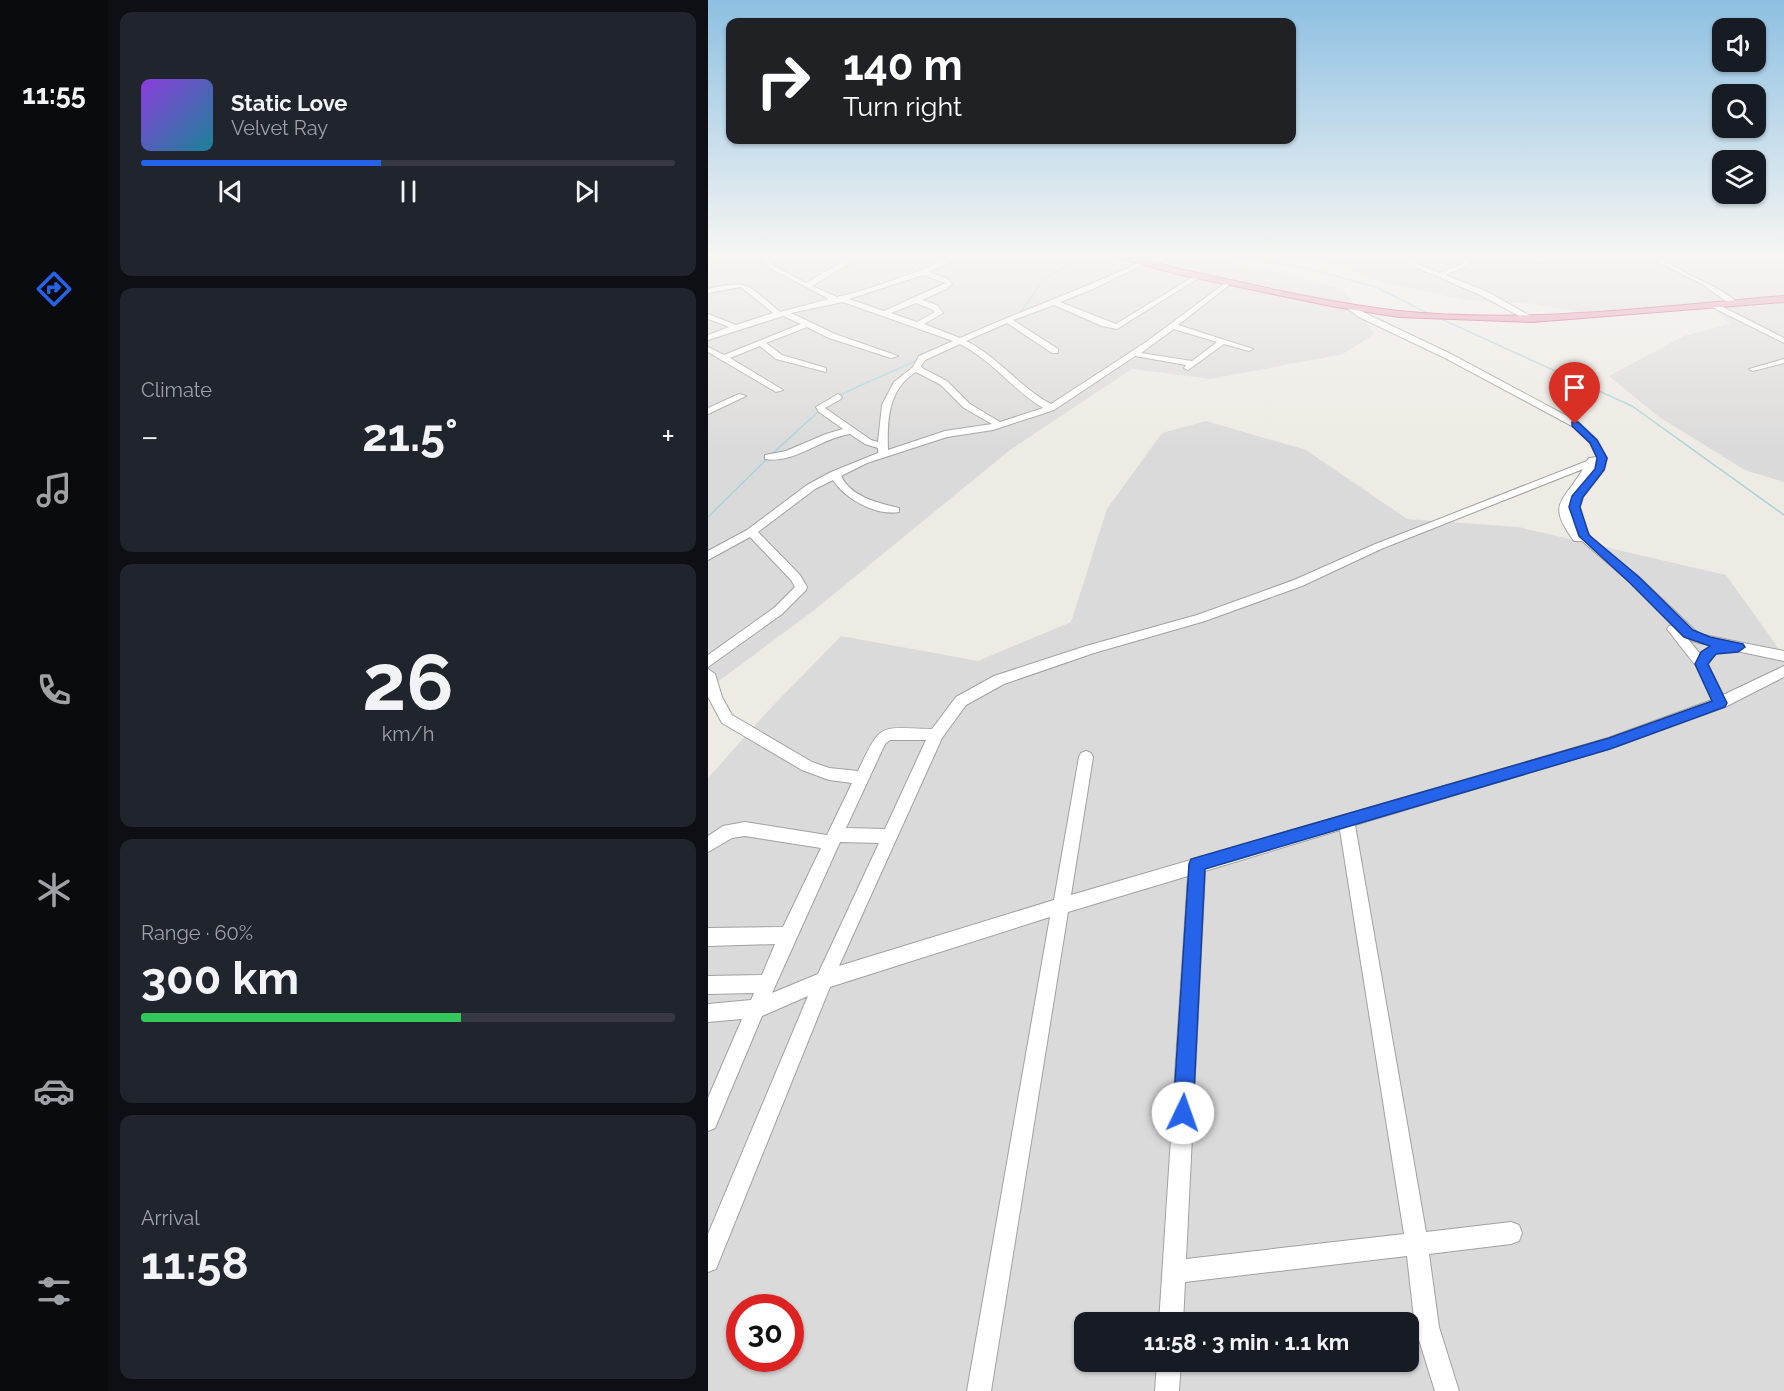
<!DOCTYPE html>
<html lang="en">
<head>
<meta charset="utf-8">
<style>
  body { margin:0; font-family:Raleway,sans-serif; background:#20242c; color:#f1f3f6; height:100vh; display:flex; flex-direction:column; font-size:22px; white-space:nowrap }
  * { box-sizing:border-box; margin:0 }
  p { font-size:20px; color:#9ea1a6 }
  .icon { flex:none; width:33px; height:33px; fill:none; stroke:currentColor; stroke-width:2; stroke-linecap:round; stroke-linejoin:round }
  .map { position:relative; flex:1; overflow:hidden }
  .panel { display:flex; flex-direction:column; gap:12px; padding:12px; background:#0d0f14; width:600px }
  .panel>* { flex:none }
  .hud { position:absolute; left:18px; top:18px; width:570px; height:126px; border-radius:12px; box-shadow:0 2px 4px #0004; background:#202124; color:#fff; overflow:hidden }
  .tools { position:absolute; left:1004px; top:18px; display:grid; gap:12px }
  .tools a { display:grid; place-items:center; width:54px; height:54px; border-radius:12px; background:#171b24; box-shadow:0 2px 4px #0004; font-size:30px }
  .speed { position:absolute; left:18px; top:1294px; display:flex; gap:12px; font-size:30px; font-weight:700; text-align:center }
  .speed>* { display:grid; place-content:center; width:78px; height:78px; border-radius:50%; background:#171b24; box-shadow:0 2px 4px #0004; line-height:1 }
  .speed .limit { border:9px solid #d22; background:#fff; color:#111 }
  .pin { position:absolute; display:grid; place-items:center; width:51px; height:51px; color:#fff; margin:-62px -26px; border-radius:50% 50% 50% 0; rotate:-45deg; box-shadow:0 0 6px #0007 }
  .pin .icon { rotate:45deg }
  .me { position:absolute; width:66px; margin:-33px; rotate:3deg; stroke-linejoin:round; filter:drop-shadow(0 0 4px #0008) }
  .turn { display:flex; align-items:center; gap:21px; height:126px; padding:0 18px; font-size:27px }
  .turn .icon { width:78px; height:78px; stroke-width:2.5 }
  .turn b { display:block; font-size:42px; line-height:51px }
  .big { font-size:45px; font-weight:700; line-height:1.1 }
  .panel .tile { flex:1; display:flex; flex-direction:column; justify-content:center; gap:9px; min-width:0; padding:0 21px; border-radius:12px; background:#20242c }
  .panel .dial { align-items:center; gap:0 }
  .dial b { font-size:78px; line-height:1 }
  .song { display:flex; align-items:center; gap:18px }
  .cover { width:72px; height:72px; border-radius:9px; background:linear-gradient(135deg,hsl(270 70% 55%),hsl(190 70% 35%)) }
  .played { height:6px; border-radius:3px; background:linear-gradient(90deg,#2563eb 45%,#363941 45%) }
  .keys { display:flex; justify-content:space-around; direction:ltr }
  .heat { display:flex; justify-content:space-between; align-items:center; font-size:33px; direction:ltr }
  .charge { height:9px; border-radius:4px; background:linear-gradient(90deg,#34c759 60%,#363941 0) }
  .trip { position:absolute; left:366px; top:1312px; width:345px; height:60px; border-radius:12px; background:#171b24; box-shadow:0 2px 4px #0004; font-weight:700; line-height:60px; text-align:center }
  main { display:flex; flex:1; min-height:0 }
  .menu { display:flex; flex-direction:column; width:108px; justify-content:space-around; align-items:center; background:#090b0e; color:#9ea1a6 }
  .menu .icon { width:42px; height:42px }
  .menu .active { color:#2563eb }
  .menu b { font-size:27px; color:#f1f3f6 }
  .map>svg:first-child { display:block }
  .residential { fill:#dbdada; fill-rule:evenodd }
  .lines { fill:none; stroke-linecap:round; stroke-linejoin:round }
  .stream { stroke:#a6d3d9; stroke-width:1.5 }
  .minor-casing { stroke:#a1a1a1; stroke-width:2 }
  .highway-casing { stroke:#cf2d75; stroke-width:2 }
  .minor { fill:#fff; fill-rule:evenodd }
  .highway { fill:#e18fa7; fill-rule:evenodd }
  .route { fill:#2563eb; stroke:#184099; stroke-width:1.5 }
</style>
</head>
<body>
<main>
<nav class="menu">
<b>11:55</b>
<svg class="icon active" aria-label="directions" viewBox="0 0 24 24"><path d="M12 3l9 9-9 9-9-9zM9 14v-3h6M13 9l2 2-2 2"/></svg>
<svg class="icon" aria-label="music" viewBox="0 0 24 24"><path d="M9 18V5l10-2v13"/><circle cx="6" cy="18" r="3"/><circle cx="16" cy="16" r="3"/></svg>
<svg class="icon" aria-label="phone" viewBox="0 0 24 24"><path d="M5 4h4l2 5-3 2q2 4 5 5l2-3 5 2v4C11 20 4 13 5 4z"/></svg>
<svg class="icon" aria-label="climate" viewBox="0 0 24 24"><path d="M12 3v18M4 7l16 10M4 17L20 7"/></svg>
<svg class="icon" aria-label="car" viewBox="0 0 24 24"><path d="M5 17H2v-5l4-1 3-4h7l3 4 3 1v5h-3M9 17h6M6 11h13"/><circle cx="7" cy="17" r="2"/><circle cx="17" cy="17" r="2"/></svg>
<svg class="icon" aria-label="filters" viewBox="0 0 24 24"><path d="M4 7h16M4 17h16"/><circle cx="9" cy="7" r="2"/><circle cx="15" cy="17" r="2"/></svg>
</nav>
<section class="panel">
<div class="tile">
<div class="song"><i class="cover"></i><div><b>Static Love</b><p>Velvet Ray</p></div></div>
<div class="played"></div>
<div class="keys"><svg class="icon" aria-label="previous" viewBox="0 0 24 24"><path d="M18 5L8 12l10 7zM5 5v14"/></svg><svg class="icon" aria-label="pause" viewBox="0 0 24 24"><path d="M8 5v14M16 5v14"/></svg><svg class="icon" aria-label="next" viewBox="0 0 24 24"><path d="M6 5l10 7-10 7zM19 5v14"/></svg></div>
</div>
<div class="tile"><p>Climate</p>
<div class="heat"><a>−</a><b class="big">21.5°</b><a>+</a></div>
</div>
<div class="tile dial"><b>26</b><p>km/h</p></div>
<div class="tile"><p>Range · 60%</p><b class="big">300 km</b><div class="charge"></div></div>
<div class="tile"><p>Arrival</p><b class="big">11:58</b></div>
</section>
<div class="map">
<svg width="1076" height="1391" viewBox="0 0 1076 1391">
  <rect width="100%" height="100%" fill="#eeeae4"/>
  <!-- residential -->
  <g class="residential">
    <path d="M0,255H490L635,289L666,334L635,354L503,379L424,369L302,450L105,611L0,689Z"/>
    <path d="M576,255H1076V482L1037,470L951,417L901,376L976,336L1022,324L1002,304L884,314L826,304L756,300L678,283L621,263Z"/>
    <path d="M498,421L598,450L699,519L810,527L1018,575L1076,656V1391H0V778L59,712L133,636L270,661L363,622L399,509L454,433ZM32,1308H82V1359H32ZM376,1323H700V1362H376Z"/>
  </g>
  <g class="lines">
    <!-- stream -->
    <g class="stream">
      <path d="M518,255L598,268L668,287L723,315"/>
      <path d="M312,313L336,279L377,255"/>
      <path d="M731,318L924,406L1076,515"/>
      <path d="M256,342L275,333"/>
      <path d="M129,396L212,359"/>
      <path d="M64,454L111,411"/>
      <path d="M0,517L60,458"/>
    </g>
    <defs>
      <g id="minor">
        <path d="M55,255H62L59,258L66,266L98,283L143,257L156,255L104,286L129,297C159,290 188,279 216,269C228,265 239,255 251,255L238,264L221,272L240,279L244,284L238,289L214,300L229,305L235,313L216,324L252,338C312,311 373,290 433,262L438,263L385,289L352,302L408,324L488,275H492V277L409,329L394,326L346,305L305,320L350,349V353H344L299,323L258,341C292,358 312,388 343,404L438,342L520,281L525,282L470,325L545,349L541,351L516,344L480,370L476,368L478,365L427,356L346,410L285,430L239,437L159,463L133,476C143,497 170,503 191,508V512C168,516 137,499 125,480L107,489L50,532L92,575L99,587L98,590L74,614L0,667V655L66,608L87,587L83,580L42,537L0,560V551L39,530L99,485L123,472L170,453V448L157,444L142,434C113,438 87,464 57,459V455L78,451L118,434L135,429L111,412L108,407L130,394L134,397L133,399L117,408L163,440L170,442L174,405L186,382L205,367L211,356L245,341L135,302L83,313L127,334L190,356L183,358L121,338L99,327L58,343L74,355L118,368V372L68,359L52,346L22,358L75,390L68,392L0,352V347L16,355L93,324L75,316L0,340V335L21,327L0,319V314L28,325L65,313L33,287L0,293V289C43,279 39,285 72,312L121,299L62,268L52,257ZM215,275L238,283L176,311L141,299ZM208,303L223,309L227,312L209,322L183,313ZM466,329L509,342L484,361L433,353ZM252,344C285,361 305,390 335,408L292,422L262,404L239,381L214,368L213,366L217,360ZM208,372L233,385L256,408L284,424L237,431L180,450C179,420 180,389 208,372Z"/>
        <path d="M93,255H105L116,258L113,260Z"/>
        <path d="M257,255H309L288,259Z"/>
        <path d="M706,255H712L708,259L710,264L731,273L754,264L757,256L770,255L762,258L759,266L737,275L778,291L828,319L821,321L772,295L705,266L702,259Z"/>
        <path d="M813,255H821L831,258L859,255L831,262Z"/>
        <path d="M944,255H950C970,274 1007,282 1030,303L1023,305L994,284L952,263Z"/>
        <path d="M1007,303L1076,338V343L1004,307L1003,305Z"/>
        <path d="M640,305H646L657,313L743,354L870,422L889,440L899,458L896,470L875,497L871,507L876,527L885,540L931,577L991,634L1076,651V661L987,642L979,638L998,661L1015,695L1076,666V677L1017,707L907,747L647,825L718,1232L803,1222L811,1225L814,1233L811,1241L803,1244L721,1254L731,1327L751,1391H727L707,1327L699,1256L477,1282L475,1323H451L480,876L360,912L283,1391H259L342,917L122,987L8,1269L0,1272V1234L100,996L54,1016L7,1128L0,1131V1098L34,1019L0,1022V1004L43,1000L46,993L0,994V976L54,975L67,944L0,946V928L75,927L113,848L37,836L24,838L0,852V836L15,826L37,822L119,835L144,783L121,780L94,770L14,723L0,697V669L7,674L14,697L24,715L104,762L121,768L150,771C174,721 170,728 224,729L248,697L286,676L378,646L489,615L586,580L665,545L879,461L881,458L889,457L882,443L864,426L737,358L651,317L640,309ZM875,469C855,503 838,503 866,541H874L923,583L966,625L961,626L959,629L988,666L1004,700L900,738L363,895L385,757L383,753L378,751L373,753L371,757L346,900L131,966L234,738L258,705L296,684L386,653L497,621L594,586L673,549ZM182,740H218L177,829L138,828L177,744ZM632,830L696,1234L478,1259L497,871ZM132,842L171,843L110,974L64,993Z"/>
        <path d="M1076,359V363L1045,371L1041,369Z"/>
        <path d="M31,394L38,396L0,414V408Z"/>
        <path d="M449,1362H473L471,1391H447Z"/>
      </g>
      <path id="highway" d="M406,255C430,255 453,265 476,270C547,285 619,303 691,311C818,324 949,307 1076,296V302L824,322L691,317L628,307L473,275L407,257Z"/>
    </defs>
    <!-- minor casing -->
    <use href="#minor" class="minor-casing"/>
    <!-- highway casing -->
    <use href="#highway" class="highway-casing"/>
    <!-- minor -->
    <use href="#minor" class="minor"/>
    <!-- highway -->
    <use href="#highway" class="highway"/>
  </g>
  <!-- sky -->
  <linearGradient id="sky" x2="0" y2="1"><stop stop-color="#8dc0e2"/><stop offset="0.57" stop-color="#f7f6f3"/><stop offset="1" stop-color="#f7f6f3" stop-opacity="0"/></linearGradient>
  <rect width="1076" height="449" fill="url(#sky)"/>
  <!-- route -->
  <path class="route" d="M864,422H870L889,440L899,458L896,470L875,497L872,507L881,535L931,577L985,630L1002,637L1035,644L1037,647L1030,652L1008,654L1000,664L1019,703L1017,707L902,749L497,869L485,1113L482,1120L475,1123L468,1120L465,1113L481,864L483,859L901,738L1004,701L987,664L993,652L1002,646L976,637L922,583L871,536L861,507L864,496L887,469L889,458L882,443L864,426Z"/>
</svg>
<div class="tools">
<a><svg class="icon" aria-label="sound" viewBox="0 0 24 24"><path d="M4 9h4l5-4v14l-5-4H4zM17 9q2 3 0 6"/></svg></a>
<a><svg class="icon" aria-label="search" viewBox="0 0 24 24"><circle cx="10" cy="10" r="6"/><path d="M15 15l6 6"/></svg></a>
<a><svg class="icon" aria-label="layers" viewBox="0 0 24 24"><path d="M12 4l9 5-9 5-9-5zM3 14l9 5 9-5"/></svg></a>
</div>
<div class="speed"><div class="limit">30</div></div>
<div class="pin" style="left:867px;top:424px;background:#d93025"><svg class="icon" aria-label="arrive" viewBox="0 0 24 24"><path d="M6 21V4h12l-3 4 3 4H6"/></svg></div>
<svg class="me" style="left:475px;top:1113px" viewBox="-20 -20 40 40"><circle r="19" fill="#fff"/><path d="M0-13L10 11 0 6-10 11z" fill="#2563eb"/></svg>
<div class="trip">11:58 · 3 min · 1.1 km</div>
<div class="hud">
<div class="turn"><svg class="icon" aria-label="right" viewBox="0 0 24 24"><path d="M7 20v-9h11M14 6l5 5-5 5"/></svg><div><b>140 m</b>Turn right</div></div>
</div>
</div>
</main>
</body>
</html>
